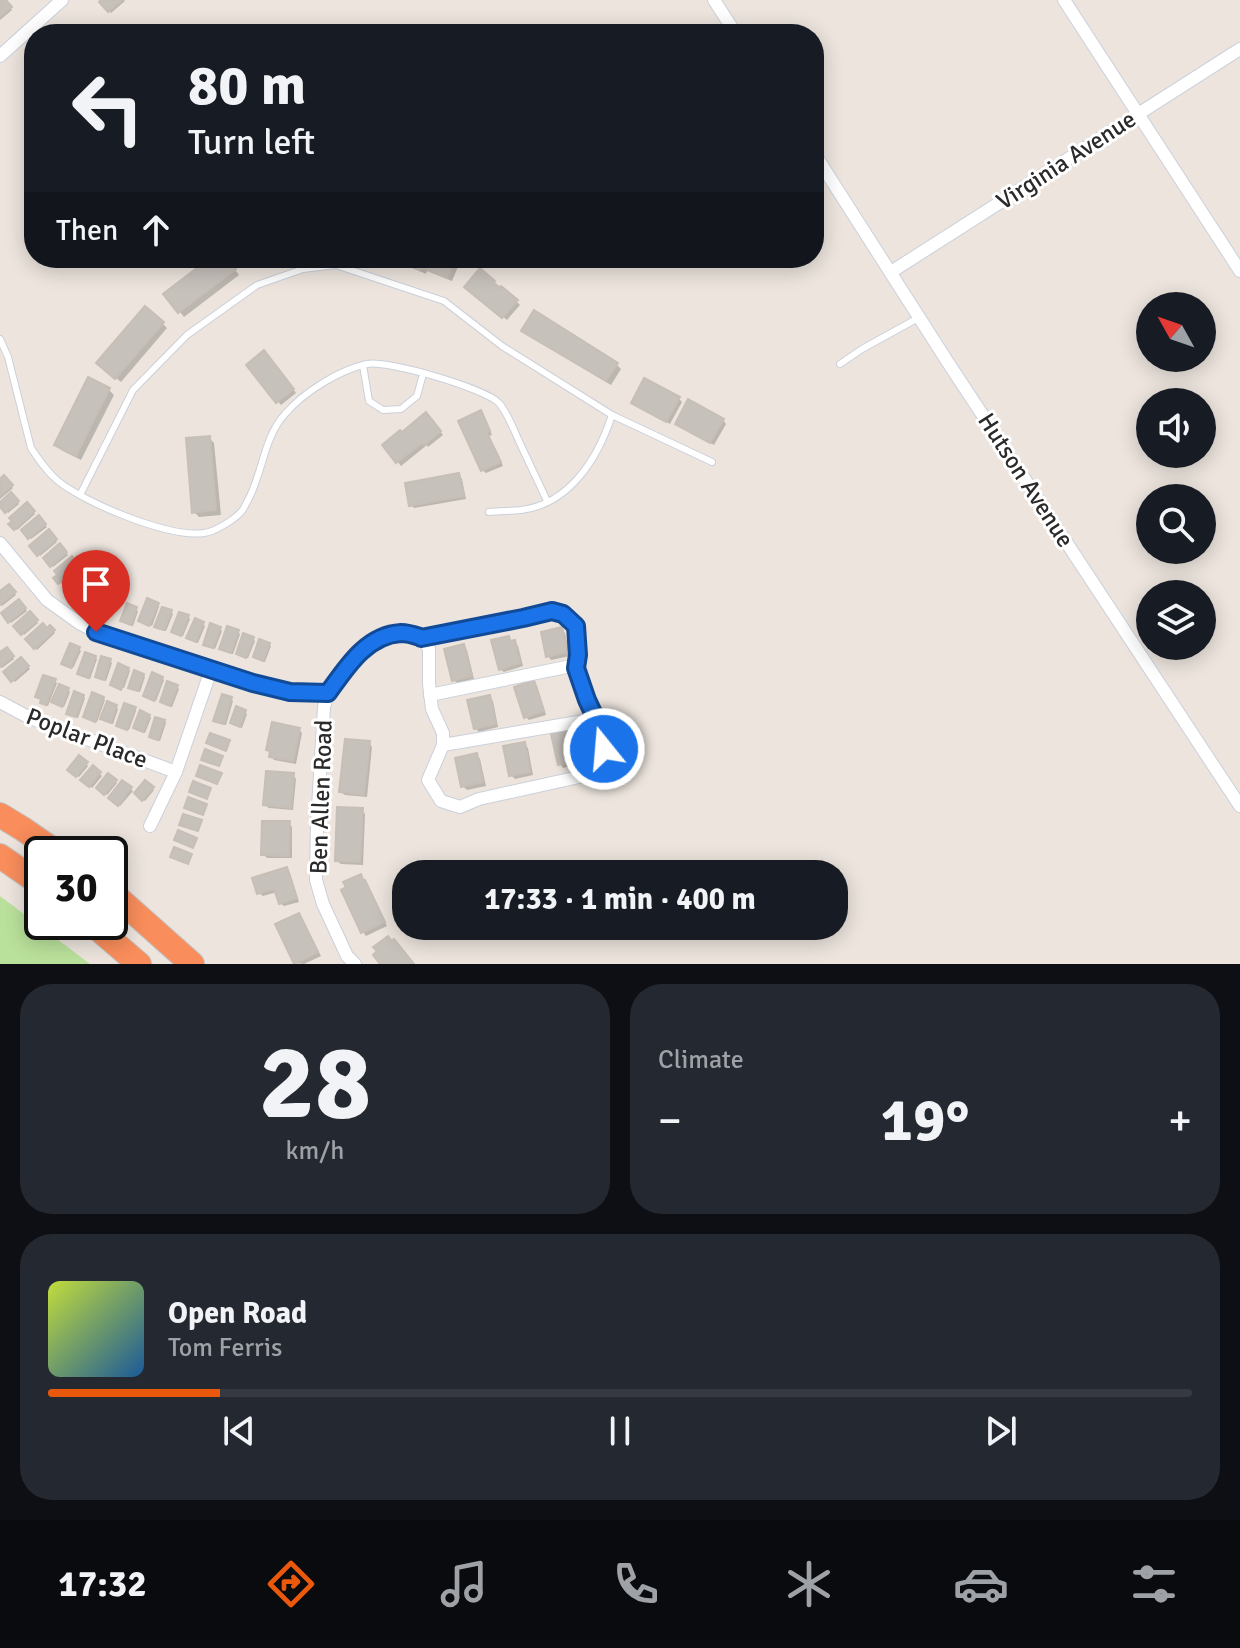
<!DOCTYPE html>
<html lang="en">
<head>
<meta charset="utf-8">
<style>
  body { margin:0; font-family:Signika,sans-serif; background:#242831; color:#f1f3f6; height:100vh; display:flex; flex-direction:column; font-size:30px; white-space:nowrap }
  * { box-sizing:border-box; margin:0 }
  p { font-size:26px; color:#9ea1a6 }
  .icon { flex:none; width:44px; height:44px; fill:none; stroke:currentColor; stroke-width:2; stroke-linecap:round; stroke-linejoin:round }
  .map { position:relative; height:964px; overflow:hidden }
  .side { display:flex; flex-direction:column; gap:20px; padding:20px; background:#0d0f14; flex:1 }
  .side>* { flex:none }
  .banner { position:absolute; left:24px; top:24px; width:800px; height:244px; border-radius:32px; box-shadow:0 4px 20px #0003; background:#171b24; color:#f1f3f6; overflow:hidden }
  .needle { width:52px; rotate:310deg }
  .fabs { position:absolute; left:1136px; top:292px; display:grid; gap:16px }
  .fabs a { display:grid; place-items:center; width:80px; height:80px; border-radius:50%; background:#171b24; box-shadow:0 4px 20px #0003; font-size:40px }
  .speed { position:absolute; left:24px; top:836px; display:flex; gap:16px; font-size:40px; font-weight:700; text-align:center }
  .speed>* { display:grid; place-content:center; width:104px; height:104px; border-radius:50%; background:#171b24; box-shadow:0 4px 20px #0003; line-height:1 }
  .speed .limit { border:4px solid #111; border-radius:12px; background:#fff; color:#111 }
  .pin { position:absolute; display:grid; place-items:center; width:68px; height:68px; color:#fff; margin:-82px -34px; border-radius:50% 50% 50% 0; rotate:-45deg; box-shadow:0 0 8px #0007 }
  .pin .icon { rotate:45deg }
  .me { position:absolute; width:88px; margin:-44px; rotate:343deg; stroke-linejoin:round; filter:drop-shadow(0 0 6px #0008) }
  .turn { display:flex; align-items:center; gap:28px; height:168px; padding:0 32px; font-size:36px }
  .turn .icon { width:104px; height:104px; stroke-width:2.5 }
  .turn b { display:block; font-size:56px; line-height:68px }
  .then { display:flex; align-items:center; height:76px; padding:0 32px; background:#0003; gap:16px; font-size:30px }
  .big { font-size:60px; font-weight:700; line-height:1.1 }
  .side .widget { flex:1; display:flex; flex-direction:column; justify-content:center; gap:12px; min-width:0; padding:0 28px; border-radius:32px; background:#242831 }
  .side .dial { align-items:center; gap:0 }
  .dial b { font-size:104px; line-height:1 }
  .song { display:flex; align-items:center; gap:24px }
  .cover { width:96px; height:96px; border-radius:12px; background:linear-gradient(135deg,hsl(70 70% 55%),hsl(210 70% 35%)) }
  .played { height:8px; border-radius:4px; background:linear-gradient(90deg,#ea580c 15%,#363941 15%) }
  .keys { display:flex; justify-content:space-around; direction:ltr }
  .heat { display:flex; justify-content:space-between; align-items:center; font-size:44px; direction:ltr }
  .side .tiles { flex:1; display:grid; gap:20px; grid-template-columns:1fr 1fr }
  .widget:last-child { grid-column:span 2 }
  .trip { position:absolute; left:392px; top:860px; width:456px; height:80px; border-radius:32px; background:#171b24; box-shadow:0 4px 20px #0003; font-weight:700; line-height:80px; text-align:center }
  .tab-bar { display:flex; height:128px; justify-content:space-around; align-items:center; background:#090b0e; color:#9ea1a6 }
  .tab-bar .icon { width:56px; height:56px }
  .tab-bar .active { color:#ea580c }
  .tab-bar b { font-size:36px; color:#f1f3f6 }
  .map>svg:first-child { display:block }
  .green { fill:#bae19b }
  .shadow { fill:#0003 }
  .building { fill:#c7c1bc; stroke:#c7bfb6; stroke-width:2 }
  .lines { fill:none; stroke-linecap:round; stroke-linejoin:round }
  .service-casing { stroke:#cbd0db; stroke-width:8 }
  .minor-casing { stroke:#cbd0db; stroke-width:14 }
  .motorway-casing { stroke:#c3c3c3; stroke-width:26 }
  .service { stroke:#fff; stroke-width:6 }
  .minor { stroke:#fff; stroke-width:12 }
  .motorway { stroke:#f98d5b; stroke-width:24 }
  .route-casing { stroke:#114b97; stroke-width:20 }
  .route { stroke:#1a73e8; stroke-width:14 }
  .labels { text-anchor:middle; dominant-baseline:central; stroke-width:6; stroke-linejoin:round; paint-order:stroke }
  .street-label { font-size:24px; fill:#2a2a2a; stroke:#fff }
</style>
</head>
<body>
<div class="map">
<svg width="1240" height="964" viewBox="0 0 1240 964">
  <rect width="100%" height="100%" fill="#ece4dd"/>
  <!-- green -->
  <path class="green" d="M0,896L90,964H0Z"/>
  <!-- shadow -->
  <g class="shadow">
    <path d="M2,0L12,10L0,20V2Z"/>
    <path d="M104,0H124L125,1L111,13L102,2Z"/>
    <path d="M213,258H226L239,275L184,317L166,294Z"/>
    <path d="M254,258H281L260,265Z"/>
    <path d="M388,258H456L460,262L452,281L427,271L426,274Z"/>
    <path d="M467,287L502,289L520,305L507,320Z"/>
    <path d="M162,323L167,328L121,382L104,368Z"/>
    <path d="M523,330L616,364L621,369L611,385L528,335Z"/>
    <path d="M267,357L296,393L281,405L249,365Z"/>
    <path d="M109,390L114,395L81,460L61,450L56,445Z"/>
    <path d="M679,399L682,402L670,424L633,403Z"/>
    <path d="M480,412L484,416L492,435L489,436L503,466L486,473L482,470Z"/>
    <path d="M430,418L443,435L428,447L427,445L401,466L385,445Z"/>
    <path d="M723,420L726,424L714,445L681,427Z"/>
    <path d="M209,438L214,443L221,515L199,517L194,512Z"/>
    <path d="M459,475L462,479L466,499L414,508L411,505Z"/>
    <path d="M4,478L13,488L0,499V481Z"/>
    <path d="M11,495L19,504L8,513L0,504Z"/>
    <path d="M27,505L35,514L17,530L11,524Z"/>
    <path d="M39,518L47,527L31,539L24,530Z"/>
    <path d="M49,532L57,542L40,556L32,546Z"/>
    <path d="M60,546L68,555L53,567L45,558Z"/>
    <path d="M72,559L80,569L62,584L56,578Z"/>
    <path d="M83,573L91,582L76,594L68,585Z"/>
    <path d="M9,586L16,595L2,606L0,604V594Z"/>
    <path d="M94,586L101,595L89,605L82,596Z"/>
    <path d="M19,601L27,611L11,623L3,614Z"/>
    <path d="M158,605L159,607L152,626L142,622Z"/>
    <path d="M128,606L138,611L133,626L123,621Z"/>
    <path d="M171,612L173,614L166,631L159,628Z"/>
    <path d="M30,614L38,623L24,635L16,626Z"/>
    <path d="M188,617L190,619L183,636L175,633Z"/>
    <path d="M203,624L205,626L198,643L191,640Z"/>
    <path d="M50,628L55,633L37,650L28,640Z"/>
    <path d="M220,629L222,631L215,649L207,646L205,644Z"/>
    <path d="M561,629L565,633L570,656L551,660L548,656Z"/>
    <path d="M238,632L240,634L233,654L223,651L221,649Z"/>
    <path d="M508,638L518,646L523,666L504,672L500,669Z"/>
    <path d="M253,639L255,641L248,658L240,655Z"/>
    <path d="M269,645L271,646L265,662L257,659L255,657Z"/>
    <path d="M464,646L467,650L474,679L457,683L454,680Z"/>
    <path d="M7,649L14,659L2,668L0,666V655Z"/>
    <path d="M79,649L81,651L73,668L65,665Z"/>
    <path d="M95,657L97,659L90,679L81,676L79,674Z"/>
    <path d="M21,659L30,669L15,682L6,672Z"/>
    <path d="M110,661L112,663L106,681L99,678L97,676Z"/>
    <path d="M128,669L130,671L124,688L112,684Z"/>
    <path d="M143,675L145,677L140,692L132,689L130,687Z"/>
    <path d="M162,678L164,680L156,701L147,698Z"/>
    <path d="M55,681L57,683L48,706L44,704L42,702L43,700L37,697Z"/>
    <path d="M534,683L537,686L546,715L529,720L526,717Z"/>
    <path d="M177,687L179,689L172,707L164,704L162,702Z"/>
    <path d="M68,690L70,692L64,707L56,704Z"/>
    <path d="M83,697L85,698L78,718L70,715Z"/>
    <path d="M489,697L493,701L498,727L479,732L475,728Z"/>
    <path d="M103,698L105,700L97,722L87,719L85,717Z"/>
    <path d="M231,699L233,701L226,725L217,722Z"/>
    <path d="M116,707L118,709L113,724L104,721L102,719Z"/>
    <path d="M134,709L136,711L129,730L120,727Z"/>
    <path d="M245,712L247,714L242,728L232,723Z"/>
    <path d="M149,716L151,718L145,733L137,730Z"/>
    <path d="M164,721L166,723L160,741L153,739L151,737Z"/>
    <path d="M299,730L302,733L296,764L274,760L271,756L272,752Z"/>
    <path d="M571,731L575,735L582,763L563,768L560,764Z"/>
    <path d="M369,743L372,747L367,797L345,795L341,792Z"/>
    <path d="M524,744L528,748L533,775L515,779L511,775Z"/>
    <path d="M477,755L480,759L486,786L467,790L463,786Z"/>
    <path d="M80,758L88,766L79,777L70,770Z"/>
    <path d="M93,768L102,776L92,788L83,780Z"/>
    <path d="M293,775L296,779L293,810L269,808L265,805Z"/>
    <path d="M108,776L117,783L107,795L98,788Z"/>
    <path d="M123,782L133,791L120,806L111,798Z"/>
    <path d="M145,783L154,790L145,801L136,793Z"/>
    <path d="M362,810L365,814L363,865L341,864L337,861Z"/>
    <path d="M289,823L292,827V858H267L263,854Z"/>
    <path d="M287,869L290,873L299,902L284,906L280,903L277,892L263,896L259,893Z"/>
    <path d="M360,877L368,886L387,926L366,936L363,932Z"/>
    <path d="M299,915L302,919L321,956L304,964L295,963Z"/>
  </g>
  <!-- building -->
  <g class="building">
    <path d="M0,0H6L12,7L0,17Z"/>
    <path d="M101,0H122L108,12L99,2Z"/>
    <path d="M210,258H227L236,269L178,313L163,294Z"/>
    <path d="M392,258H455L447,278L422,267L420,270Z"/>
    <path d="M480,268L495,281L494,283L500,288L501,286L518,300L502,318L464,287Z"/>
    <path d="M145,306L164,322L115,379L96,363Z"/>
    <path d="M534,310L618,363L606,381L521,331Z"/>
    <path d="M264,350L294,389L276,403L246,365Z"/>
    <path d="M88,377L110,388L76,456L54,445Z"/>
    <path d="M644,378L680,397L666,422L631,403Z"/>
    <path d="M688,399L724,419L710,443L675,424Z"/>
    <path d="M481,410L490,431L487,433L501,462L481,471L458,421Z"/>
    <path d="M426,412L441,431L424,445L422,443L396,463L382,445L400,430L402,432Z"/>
    <path d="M210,436L216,510L192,513L186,438Z"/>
    <path d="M459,473L464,496L409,506L405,483Z"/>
    <path d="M4,475L13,485L0,496V479Z"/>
    <path d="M11,492L19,501L5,513L0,507V502Z"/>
    <path d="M27,502L35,511L14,530L8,524L12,521L9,518Z"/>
    <path d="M39,515L46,524L28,539L21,530Z"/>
    <path d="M49,529L57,539L37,556L29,546Z"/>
    <path d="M60,543L67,552L50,567L43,558Z"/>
    <path d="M72,556L80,566L58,584L53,578L57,575L54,571Z"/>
    <path d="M83,570L90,579L72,593L65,584Z"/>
    <path d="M9,584L16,592L0,605V591Z"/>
    <path d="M94,584L101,592L86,604L79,596Z"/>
    <path d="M147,598L159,603L149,626L138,621Z"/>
    <path d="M19,599L26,608L8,623L1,613Z"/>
    <path d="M127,603L137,607L131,625L120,621Z"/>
    <path d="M162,607L172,610L164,630L154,627Z"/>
    <path d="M30,611L38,620L21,635L13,626Z"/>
    <path d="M179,612L189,615L181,636L171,632Z"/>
    <path d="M195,618L204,622L196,642L186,638Z"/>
    <path d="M43,623L47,628L50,625L55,630L34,649L25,639Z"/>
    <path d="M210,623L221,627L213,648L203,645Z"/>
    <path d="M227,626L239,630L231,653L219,649Z"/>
    <path d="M562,627L567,652L546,657L541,632Z"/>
    <path d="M243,633L254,637L246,658L236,654Z"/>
    <path d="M509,636L510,641L515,640L520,663L499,670L491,640Z"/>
    <path d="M259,639L270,643L263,661L253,657Z"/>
    <path d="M70,643L80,647L71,668L61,664Z"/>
    <path d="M464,644L472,676L452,681L444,649Z"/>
    <path d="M7,647L14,656L0,667V652Z"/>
    <path d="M85,652L96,656L88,678L77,674Z"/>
    <path d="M101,656L111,659L104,680L95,677Z"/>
    <path d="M21,657L29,666L11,682L3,672Z"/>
    <path d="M118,663L129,668L121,690L110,685Z"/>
    <path d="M134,670L144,674L138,691L128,688Z"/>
    <path d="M152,672L163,677L154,701L143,696Z"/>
    <path d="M43,675L56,679L46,705L40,703L41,699L35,697Z"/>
    <path d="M534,680L544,711L524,718L514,687Z"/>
    <path d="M167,681L178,685L170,706L160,702Z"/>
    <path d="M59,684L69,688L62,707L51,702Z"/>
    <path d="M74,691L84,695L76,717L66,714Z"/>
    <path d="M92,692L104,697L95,722L83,717Z"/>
    <path d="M222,694L232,697L224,724L213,721Z"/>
    <path d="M490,695L496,724L474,729L467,700Z"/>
    <path d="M107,701L117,705L111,723L100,719Z"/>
    <path d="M124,703L136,707L127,730L116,726Z"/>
    <path d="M236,706L246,710L240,727L230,723Z"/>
    <path d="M140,710L150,715L143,732L133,728Z"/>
    <path d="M155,717L165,720L158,740L149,737Z"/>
    <path d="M272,722L300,728L293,761L269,757L270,751L266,750Z"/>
    <path d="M572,729L579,760L558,765L551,734Z"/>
    <path d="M210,733L230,740L226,751L206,743Z"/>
    <path d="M345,739L370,741L364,795L339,792Z"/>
    <path d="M525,742L530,772L509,776L503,746Z"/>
    <path d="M205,749L223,756L219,766L201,760Z"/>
    <path d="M477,753L483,782L461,787L455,758Z"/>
    <path d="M79,755L88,762L76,777L67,770Z"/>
    <path d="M93,765L101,772L89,787L80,780Z"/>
    <path d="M200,765L222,773L217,784L196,776Z"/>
    <path d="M266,771L294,773L291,808L263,805Z"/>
    <path d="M108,773L117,780L104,795L96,788Z"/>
    <path d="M122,780L132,787L118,806L108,798Z"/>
    <path d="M145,780L154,787L142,801L134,793Z"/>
    <path d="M193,781L211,788L207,799L189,792Z"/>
    <path d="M188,797L207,804L203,815L184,808Z"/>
    <path d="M337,807L363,808L360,862L335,861Z"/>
    <path d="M183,814L202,820L198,831L179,825Z"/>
    <path d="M262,821H290L289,856L261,855Z"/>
    <path d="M178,830L197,838L193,848L174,840Z"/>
    <path d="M174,847L192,854L188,864L170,857Z"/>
    <path d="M287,867L297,898L279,904L274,889L257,894L252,878Z"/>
    <path d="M361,874L363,880H365L385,922L361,933L341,890L346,887L343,882Z"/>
    <path d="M299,913L318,952L294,964L275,924Z"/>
    <path d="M388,936L392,941L394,939L414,964H380L373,955L377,951L373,947Z"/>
  </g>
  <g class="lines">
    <defs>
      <g id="service">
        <path d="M0,339L8,357L31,448C39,460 47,472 58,481C85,503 169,538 204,533C214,532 234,520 241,512C244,509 245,505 247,502C263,474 263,438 285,414C304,392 339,370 367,364C388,360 484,388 499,403C508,414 513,428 519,441C528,461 538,481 547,501"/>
        <path d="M840,364L862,349L920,317"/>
        <path d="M363,365L369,401L383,410L401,409L417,396L423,374"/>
        <path d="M80,495L133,390L187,335L257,285L303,269L336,265L444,301L502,346L612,415L712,462"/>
        <path d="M489,512C499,511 510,511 521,510C570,504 598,458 612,415"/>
      </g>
      <g id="minor">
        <path d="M714,0L736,34"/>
        <path d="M1064,0L1240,271"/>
        <path d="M0,56L62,0"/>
        <path d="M814,153L947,361L1240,806"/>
        <path d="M891,272L1240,49"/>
        <path d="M0,543L47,600L79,623L96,632L253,683L290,692L328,693"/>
        <path d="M430,695L576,665"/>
        <path d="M0,702L30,718L176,772"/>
        <path d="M443,745L596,719"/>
        <path d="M150,826L176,772L211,670"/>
        <path d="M355,964L347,956L323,904L316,880L317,825L324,707L328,693L354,657L378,638L402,633L421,638L523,618L552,611L563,614L576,626L578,655L576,668L587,700L602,732L604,749L596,766L588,775L479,799L460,807L441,801L428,780L443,745V733L432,709L429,684V648L421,638"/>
      </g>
      <g id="motorway">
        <path d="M0,815L23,829L59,854"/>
        <path d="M0,856L42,885"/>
        <path d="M110,891L192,964"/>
        <path d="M90,922L139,964"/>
      </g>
    </defs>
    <!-- service casing -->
    <use href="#service" class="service-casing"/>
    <!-- minor casing -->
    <use href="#minor" class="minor-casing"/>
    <!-- motorway casing -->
    <use href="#motorway" class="motorway-casing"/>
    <!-- service -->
    <use href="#service" class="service"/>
    <!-- minor -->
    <use href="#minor" class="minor"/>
    <!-- motorway -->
    <use href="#motorway" class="motorway"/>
  </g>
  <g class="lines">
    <defs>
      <path id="route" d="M96,632L253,683L290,692L328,693C346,668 366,635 401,633C407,633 414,635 420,637L421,638L523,618L552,611L563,614L576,626L578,655L576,668L587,700L602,732L604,749"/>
    </defs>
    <!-- route casing -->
    <use href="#route" class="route-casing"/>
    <!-- route -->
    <use href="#route" class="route"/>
  </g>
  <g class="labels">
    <!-- street labels -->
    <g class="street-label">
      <text transform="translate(1066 160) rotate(-33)">Virginia Avenue</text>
      <text transform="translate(1026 480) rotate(57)">Hutson Avenue</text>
      <text transform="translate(87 738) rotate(21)">Poplar Place</text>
      <text transform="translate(321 797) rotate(-88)">Ben Allen Road</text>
    </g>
  </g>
</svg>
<div class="fabs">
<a><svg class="needle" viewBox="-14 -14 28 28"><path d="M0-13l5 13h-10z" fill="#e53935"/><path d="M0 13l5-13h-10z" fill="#9ea1a6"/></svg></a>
<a><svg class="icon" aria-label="sound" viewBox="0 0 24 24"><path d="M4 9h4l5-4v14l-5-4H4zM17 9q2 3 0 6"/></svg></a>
<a><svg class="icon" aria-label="search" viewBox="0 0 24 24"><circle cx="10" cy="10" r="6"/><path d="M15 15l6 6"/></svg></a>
<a><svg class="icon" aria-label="layers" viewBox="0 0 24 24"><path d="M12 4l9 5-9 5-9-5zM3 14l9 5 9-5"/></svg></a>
</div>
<div class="speed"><div class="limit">30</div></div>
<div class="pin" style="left:96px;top:632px;background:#d93025"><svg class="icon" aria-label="arrive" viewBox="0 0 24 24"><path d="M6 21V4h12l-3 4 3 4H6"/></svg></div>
<svg class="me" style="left:604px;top:749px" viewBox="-20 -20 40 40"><circle r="17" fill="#1a73e8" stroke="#fff" stroke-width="3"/><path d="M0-11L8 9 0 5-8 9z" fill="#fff"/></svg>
<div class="trip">17:33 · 1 min · 400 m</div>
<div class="banner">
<div class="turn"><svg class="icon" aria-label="left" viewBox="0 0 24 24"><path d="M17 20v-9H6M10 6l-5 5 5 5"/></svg><div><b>80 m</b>Turn left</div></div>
<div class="then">Then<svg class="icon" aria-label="ahead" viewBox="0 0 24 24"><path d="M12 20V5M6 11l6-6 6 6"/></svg></div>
</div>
</div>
<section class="side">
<div class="tiles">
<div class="widget dial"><b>28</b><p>km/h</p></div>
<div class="widget"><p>Climate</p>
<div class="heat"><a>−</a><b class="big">19°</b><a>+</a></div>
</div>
<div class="widget">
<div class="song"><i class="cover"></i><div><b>Open Road</b><p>Tom Ferris</p></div></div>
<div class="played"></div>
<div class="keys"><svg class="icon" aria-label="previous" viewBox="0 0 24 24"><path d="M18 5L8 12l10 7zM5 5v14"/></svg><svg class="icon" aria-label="pause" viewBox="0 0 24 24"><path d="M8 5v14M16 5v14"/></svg><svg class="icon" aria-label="next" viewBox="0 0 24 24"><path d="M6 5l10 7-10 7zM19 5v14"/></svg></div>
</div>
</div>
</section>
<nav class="tab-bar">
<b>17:32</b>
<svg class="icon active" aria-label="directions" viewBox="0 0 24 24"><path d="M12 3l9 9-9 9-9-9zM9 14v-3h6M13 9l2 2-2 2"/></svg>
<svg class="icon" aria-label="music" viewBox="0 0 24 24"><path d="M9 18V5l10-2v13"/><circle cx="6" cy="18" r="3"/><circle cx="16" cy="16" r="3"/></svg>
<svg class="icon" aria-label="phone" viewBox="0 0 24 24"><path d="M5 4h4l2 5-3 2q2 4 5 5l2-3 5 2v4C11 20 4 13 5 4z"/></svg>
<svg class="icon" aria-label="climate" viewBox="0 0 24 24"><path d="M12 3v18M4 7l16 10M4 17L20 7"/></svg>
<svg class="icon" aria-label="car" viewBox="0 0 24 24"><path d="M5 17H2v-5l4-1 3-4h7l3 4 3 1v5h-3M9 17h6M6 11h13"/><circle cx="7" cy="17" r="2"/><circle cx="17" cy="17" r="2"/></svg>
<svg class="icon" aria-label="filters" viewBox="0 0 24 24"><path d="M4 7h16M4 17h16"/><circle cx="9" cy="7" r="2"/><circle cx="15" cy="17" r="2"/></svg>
</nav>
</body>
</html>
